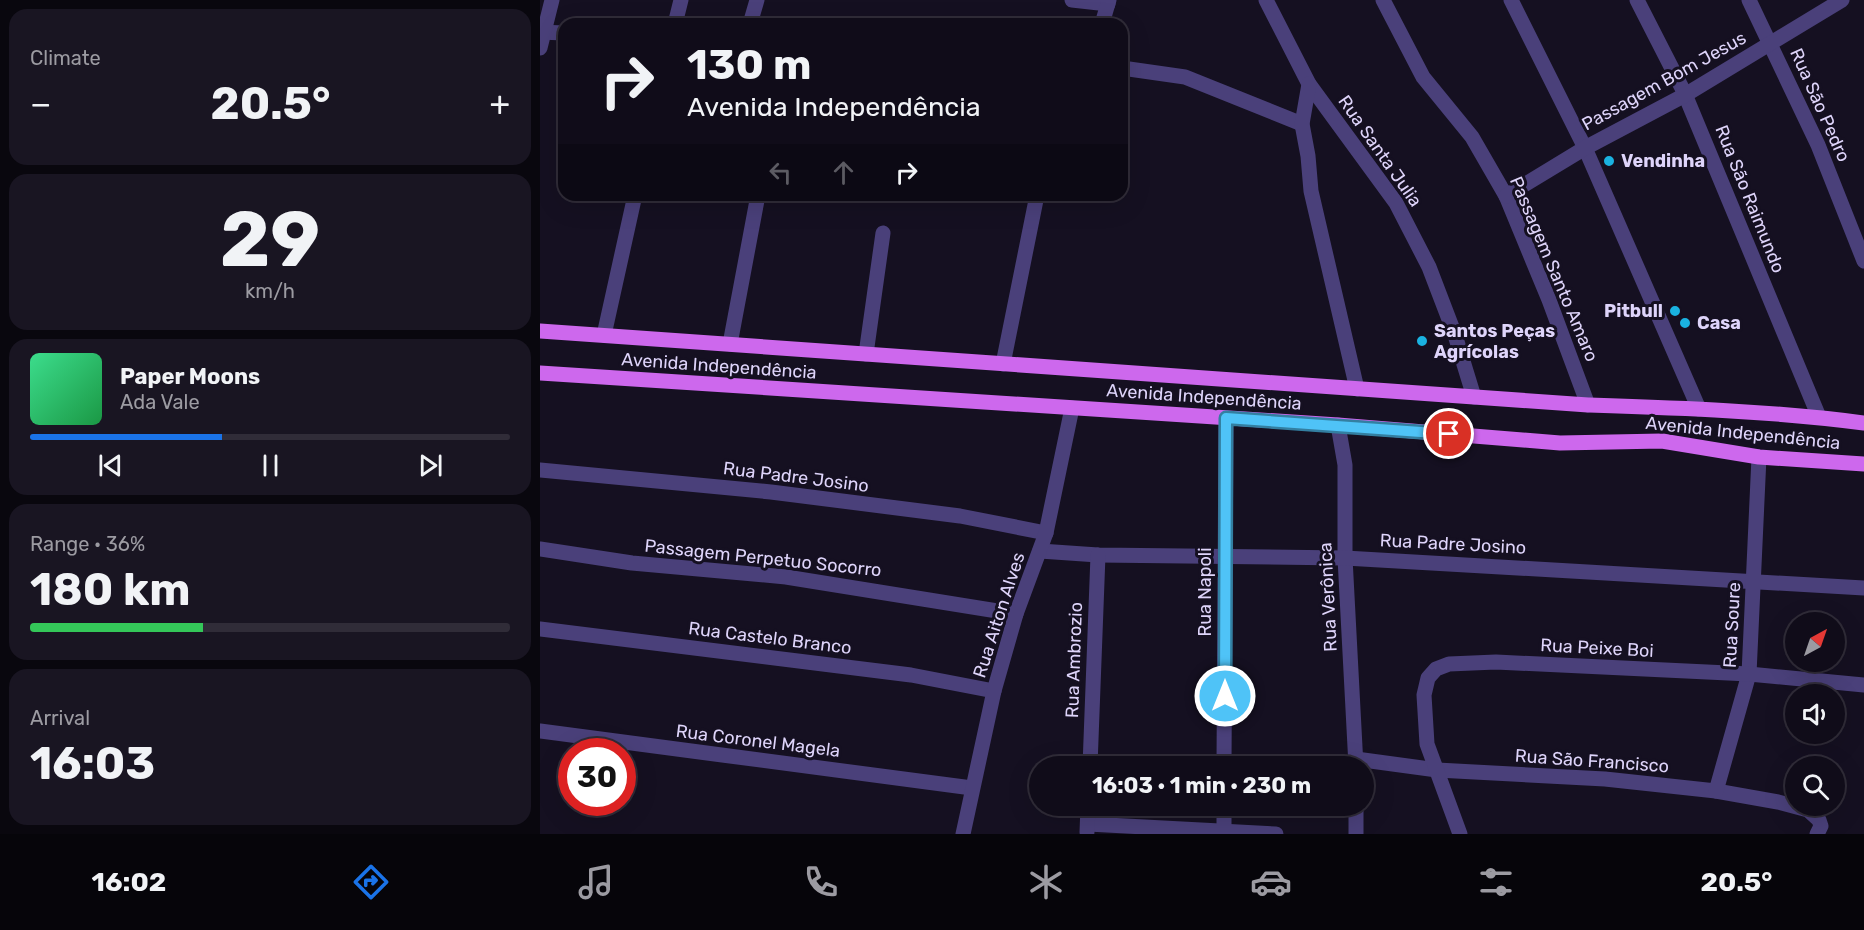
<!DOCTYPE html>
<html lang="en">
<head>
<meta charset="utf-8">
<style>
  body { margin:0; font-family:Rubik,sans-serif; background:#191522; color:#f1f3f6; height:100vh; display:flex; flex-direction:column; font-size:22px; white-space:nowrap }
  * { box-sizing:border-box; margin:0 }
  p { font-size:20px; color:#9c9ba2 }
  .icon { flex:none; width:33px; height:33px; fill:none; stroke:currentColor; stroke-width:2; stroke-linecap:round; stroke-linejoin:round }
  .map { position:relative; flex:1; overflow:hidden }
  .panel { display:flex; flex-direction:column; gap:9px; padding:9px; background:#09070e; width:540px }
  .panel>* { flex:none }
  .guide { position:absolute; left:18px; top:18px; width:570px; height:183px; border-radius:18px; box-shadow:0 6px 24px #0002,0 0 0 2px #302c38; background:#100c19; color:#f1f3f6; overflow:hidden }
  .needle { width:39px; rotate:40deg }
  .tools { position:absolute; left:1245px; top:612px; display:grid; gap:12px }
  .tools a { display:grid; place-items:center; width:60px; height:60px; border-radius:50%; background:#100c19; box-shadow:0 6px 24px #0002,0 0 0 2px #302c38; font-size:30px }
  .speed { position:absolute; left:18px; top:738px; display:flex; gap:12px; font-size:30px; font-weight:700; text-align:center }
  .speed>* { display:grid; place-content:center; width:78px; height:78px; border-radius:50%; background:#100c19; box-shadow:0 6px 24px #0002,0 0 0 2px #302c38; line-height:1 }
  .speed .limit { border:9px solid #d22; background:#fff; color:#111 }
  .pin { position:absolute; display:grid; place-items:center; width:51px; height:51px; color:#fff; margin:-26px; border:3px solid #fff; border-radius:50%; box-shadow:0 2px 6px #0007 }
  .me { position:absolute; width:66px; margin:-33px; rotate:0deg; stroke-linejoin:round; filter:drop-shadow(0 0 4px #0008) }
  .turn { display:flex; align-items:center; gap:21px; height:126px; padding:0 30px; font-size:27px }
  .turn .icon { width:78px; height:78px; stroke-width:2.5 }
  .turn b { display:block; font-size:42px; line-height:51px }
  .lanes { display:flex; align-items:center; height:57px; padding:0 30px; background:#0003; justify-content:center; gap:30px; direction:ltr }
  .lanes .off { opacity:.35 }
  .big { font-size:45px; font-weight:700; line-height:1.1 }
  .panel .tile { flex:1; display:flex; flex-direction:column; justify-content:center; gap:9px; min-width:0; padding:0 21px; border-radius:18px; background:#191522 }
  .panel .dial { align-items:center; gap:0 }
  .dial b { font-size:78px; line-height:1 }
  .song { display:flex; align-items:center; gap:18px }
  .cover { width:72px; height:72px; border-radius:9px; background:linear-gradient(135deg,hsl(150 70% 55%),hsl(140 70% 35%)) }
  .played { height:6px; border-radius:3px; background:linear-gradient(90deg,#1a73e8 40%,#302c38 40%) }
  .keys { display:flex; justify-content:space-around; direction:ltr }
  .heat { display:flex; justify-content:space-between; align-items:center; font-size:33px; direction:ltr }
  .charge { height:9px; border-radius:4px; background:linear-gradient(90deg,#34c759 36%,#302c38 0) }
  .trip { position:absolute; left:489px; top:756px; width:345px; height:60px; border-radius:30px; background:#100c19; box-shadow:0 6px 24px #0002,0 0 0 2px #302c38; font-weight:700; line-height:60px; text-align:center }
  .tab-bar { display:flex; height:96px; justify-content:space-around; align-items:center; background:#06050a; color:#9c9ba2 }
  .tab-bar .icon { width:42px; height:42px }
  .tab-bar .selected { color:#1a73e8 }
  .tab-bar b { font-size:27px; color:#f1f3f6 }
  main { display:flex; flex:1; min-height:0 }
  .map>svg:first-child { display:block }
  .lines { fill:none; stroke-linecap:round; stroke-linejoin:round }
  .minor { stroke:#4a407a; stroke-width:15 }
  .major { stroke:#cd68ed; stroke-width:15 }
  .route-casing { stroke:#337fa1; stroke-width:15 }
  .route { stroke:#4fc3f7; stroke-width:10 }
  .poi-dot { fill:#1ab2e1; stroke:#151021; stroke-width:2 }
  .labels { text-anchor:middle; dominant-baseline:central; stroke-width:6; stroke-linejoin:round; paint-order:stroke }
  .street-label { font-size:18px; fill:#ded4fa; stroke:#151021 }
  .poi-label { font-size:18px; font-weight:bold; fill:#ded4fa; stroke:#151021; text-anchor:start }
</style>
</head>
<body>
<main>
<section class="panel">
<div class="tile"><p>Climate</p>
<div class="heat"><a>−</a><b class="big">20.5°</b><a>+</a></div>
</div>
<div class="tile dial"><b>29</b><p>km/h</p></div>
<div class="tile">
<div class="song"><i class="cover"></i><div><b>Paper Moons</b><p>Ada Vale</p></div></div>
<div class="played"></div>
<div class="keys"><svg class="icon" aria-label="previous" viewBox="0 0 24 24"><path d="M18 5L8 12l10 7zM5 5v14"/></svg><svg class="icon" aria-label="pause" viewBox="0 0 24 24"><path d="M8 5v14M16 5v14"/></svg><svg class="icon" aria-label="next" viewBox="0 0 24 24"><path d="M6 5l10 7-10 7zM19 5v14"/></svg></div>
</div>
<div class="tile"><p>Range · 36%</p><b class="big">180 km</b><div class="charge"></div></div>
<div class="tile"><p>Arrival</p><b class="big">16:03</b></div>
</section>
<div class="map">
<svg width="1324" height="834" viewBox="0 0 1324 834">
  <rect width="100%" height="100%" fill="#151021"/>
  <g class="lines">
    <!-- minor -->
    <g class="minor">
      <path d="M532,0L568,4"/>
      <path d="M726,0L769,84L856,203L889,267L915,335L934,397"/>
      <path d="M843,0L883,77L932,137L966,196L1009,300L1048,405"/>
      <path d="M971,0L1045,148L1159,409"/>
      <path d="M1097,0L1144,92L1279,417"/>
      <path d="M1209,0L1278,145L1324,261"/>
      <path d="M135,24L141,0"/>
      <path d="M210,24L217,0"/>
      <path d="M562,24L569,0"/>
      <path d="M0,32L24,33"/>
      <path d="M0,48L12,0"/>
      <path d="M582,68L645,77L762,124"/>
      <path d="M769,84L762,124L768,156L771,191L817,389"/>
      <path d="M966,196L1045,148L1145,95L1302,0"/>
      <path d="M64,335L95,195"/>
      <path d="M190,344L218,195"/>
      <path d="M326,354L343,233"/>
      <path d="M463,364L497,195"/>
      <path d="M798,425L805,465V558L816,766"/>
      <path d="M0,470L231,492L420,516L506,533"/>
      <path d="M0,549L92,563L246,577L476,614"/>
      <path d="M500,551L558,555L805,558L1324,588"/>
      <path d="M0,629L371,675L454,691"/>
      <path d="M0,731L432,788"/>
      <path d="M816,759L897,770L1065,779L1176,791L1238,802L1268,810L1279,820L1281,826L1277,834"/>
      <path d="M550,766L558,555"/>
      <path d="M684,766L686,418"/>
      <path d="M1176,791L1209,674L1219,457"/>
      <path d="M548,824L736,834"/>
      <path d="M547,832L548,806"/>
      <path d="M423,834L454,691L476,614L506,533L532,408"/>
      <path d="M684,834V806"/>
      <path d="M816,834V806"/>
      <path d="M920,834L887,744L884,695L888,678L896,669L909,664L956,662L1209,674L1324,685"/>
    </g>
    <!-- major -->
    <g class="major">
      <path d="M0,331L1048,405C1140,408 1233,411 1324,423"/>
      <path d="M0,373L798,425L1020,443L1122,441L1219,457L1324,464"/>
    </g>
  </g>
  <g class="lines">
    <defs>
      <path id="route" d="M685,696L686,418L909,434"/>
    </defs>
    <!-- route casing -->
    <use href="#route" class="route-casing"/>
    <!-- route -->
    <use href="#route" class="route"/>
  </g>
  <!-- markers -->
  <g class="poi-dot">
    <circle cx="1069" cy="161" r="6"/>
    <circle cx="1135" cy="311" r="6"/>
    <circle cx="1145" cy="323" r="6"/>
    <circle cx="882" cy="341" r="6"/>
  </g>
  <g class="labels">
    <!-- street labels -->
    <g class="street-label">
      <text transform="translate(1124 81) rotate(-29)">Passagem Bom Jesus</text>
      <text transform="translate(1280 105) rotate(66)">Rua São Pedro</text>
      <text transform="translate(840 151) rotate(55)">Rua Santa Julia</text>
      <text transform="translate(1210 199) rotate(68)">Rua São Raimundo</text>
      <text transform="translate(1014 269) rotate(67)">Passagem Santo Amaro</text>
      <text transform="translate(179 366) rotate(4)">Avenida Independência</text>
      <text transform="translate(664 397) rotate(4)">Avenida Independência</text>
      <text transform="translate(1203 433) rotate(6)">Avenida Independência</text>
      <text transform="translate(256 477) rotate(7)">Rua Padre Josino</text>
      <text transform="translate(913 544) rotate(3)">Rua Padre Josino</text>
      <text transform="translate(223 558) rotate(6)">Passagem Perpetuo Socorro</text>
      <text transform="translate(665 592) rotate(-90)">Rua Napoli</text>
      <text transform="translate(788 597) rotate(-93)">Rua Verônica</text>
      <text transform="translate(459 615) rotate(-72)">Rua Aiton Alves</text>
      <text transform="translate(1192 625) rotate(-87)">Rua Soure</text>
      <text transform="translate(230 638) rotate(7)">Rua Castelo Branco</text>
      <text transform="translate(1057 648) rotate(3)">Rua Peixe Boi</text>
      <text transform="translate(534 660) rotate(-88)">Rua Ambrozio</text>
      <text transform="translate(218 741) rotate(7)">Rua Coronel Magela</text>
      <text transform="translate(1052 761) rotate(4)">Rua São Francisco</text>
    </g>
    <!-- poi labels -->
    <g class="poi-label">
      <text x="1081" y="161">Vendinha</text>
      <text x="1123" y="311" text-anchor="end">Pitbull</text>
      <text x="1157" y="323">Casa</text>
      <text x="894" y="331">Santos Peças<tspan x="894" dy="21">Agrícolas</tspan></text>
    </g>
  </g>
</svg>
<div class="tools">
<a><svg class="needle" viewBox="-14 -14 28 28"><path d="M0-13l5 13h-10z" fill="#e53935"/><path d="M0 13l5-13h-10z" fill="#9c9ba2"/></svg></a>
<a><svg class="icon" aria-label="sound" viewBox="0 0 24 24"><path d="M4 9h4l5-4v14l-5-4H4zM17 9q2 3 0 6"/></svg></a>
<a><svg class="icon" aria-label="search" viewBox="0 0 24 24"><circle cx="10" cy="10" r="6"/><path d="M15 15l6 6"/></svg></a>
</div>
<div class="speed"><div class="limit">30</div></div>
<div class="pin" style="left:909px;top:434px;background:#d93025"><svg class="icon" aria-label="arrive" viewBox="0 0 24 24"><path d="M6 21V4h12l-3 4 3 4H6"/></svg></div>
<svg class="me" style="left:685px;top:696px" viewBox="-20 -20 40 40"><circle r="17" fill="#4fc3f7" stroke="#fff" stroke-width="3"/><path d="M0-11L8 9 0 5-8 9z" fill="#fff"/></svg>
<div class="trip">16:03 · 1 min · 230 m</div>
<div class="guide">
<div class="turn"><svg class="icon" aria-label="right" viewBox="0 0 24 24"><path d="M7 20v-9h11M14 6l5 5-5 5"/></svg><div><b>130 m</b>Avenida Independência</div></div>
<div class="lanes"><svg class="icon off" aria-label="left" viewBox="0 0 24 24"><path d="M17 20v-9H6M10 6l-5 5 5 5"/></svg><svg class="icon off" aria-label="ahead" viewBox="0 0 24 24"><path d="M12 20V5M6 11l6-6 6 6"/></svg><svg class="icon" aria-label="right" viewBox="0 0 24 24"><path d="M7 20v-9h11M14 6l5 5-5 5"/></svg></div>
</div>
</div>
</main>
<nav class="tab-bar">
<b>16:02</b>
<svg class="icon selected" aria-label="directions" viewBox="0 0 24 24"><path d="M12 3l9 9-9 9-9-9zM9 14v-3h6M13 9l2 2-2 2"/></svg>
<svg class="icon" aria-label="music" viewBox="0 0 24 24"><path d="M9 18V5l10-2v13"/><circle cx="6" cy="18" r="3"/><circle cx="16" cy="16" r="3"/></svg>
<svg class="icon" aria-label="phone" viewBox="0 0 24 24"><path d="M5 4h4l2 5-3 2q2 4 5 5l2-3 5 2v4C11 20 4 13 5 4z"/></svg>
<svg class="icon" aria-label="climate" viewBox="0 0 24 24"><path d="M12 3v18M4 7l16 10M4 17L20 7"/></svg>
<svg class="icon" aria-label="car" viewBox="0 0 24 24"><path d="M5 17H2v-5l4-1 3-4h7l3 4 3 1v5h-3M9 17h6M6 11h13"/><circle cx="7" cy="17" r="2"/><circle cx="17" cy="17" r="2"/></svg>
<svg class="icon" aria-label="filters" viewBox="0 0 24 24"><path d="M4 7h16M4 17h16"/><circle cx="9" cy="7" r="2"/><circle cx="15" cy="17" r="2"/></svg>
<b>20.5°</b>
</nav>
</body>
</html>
